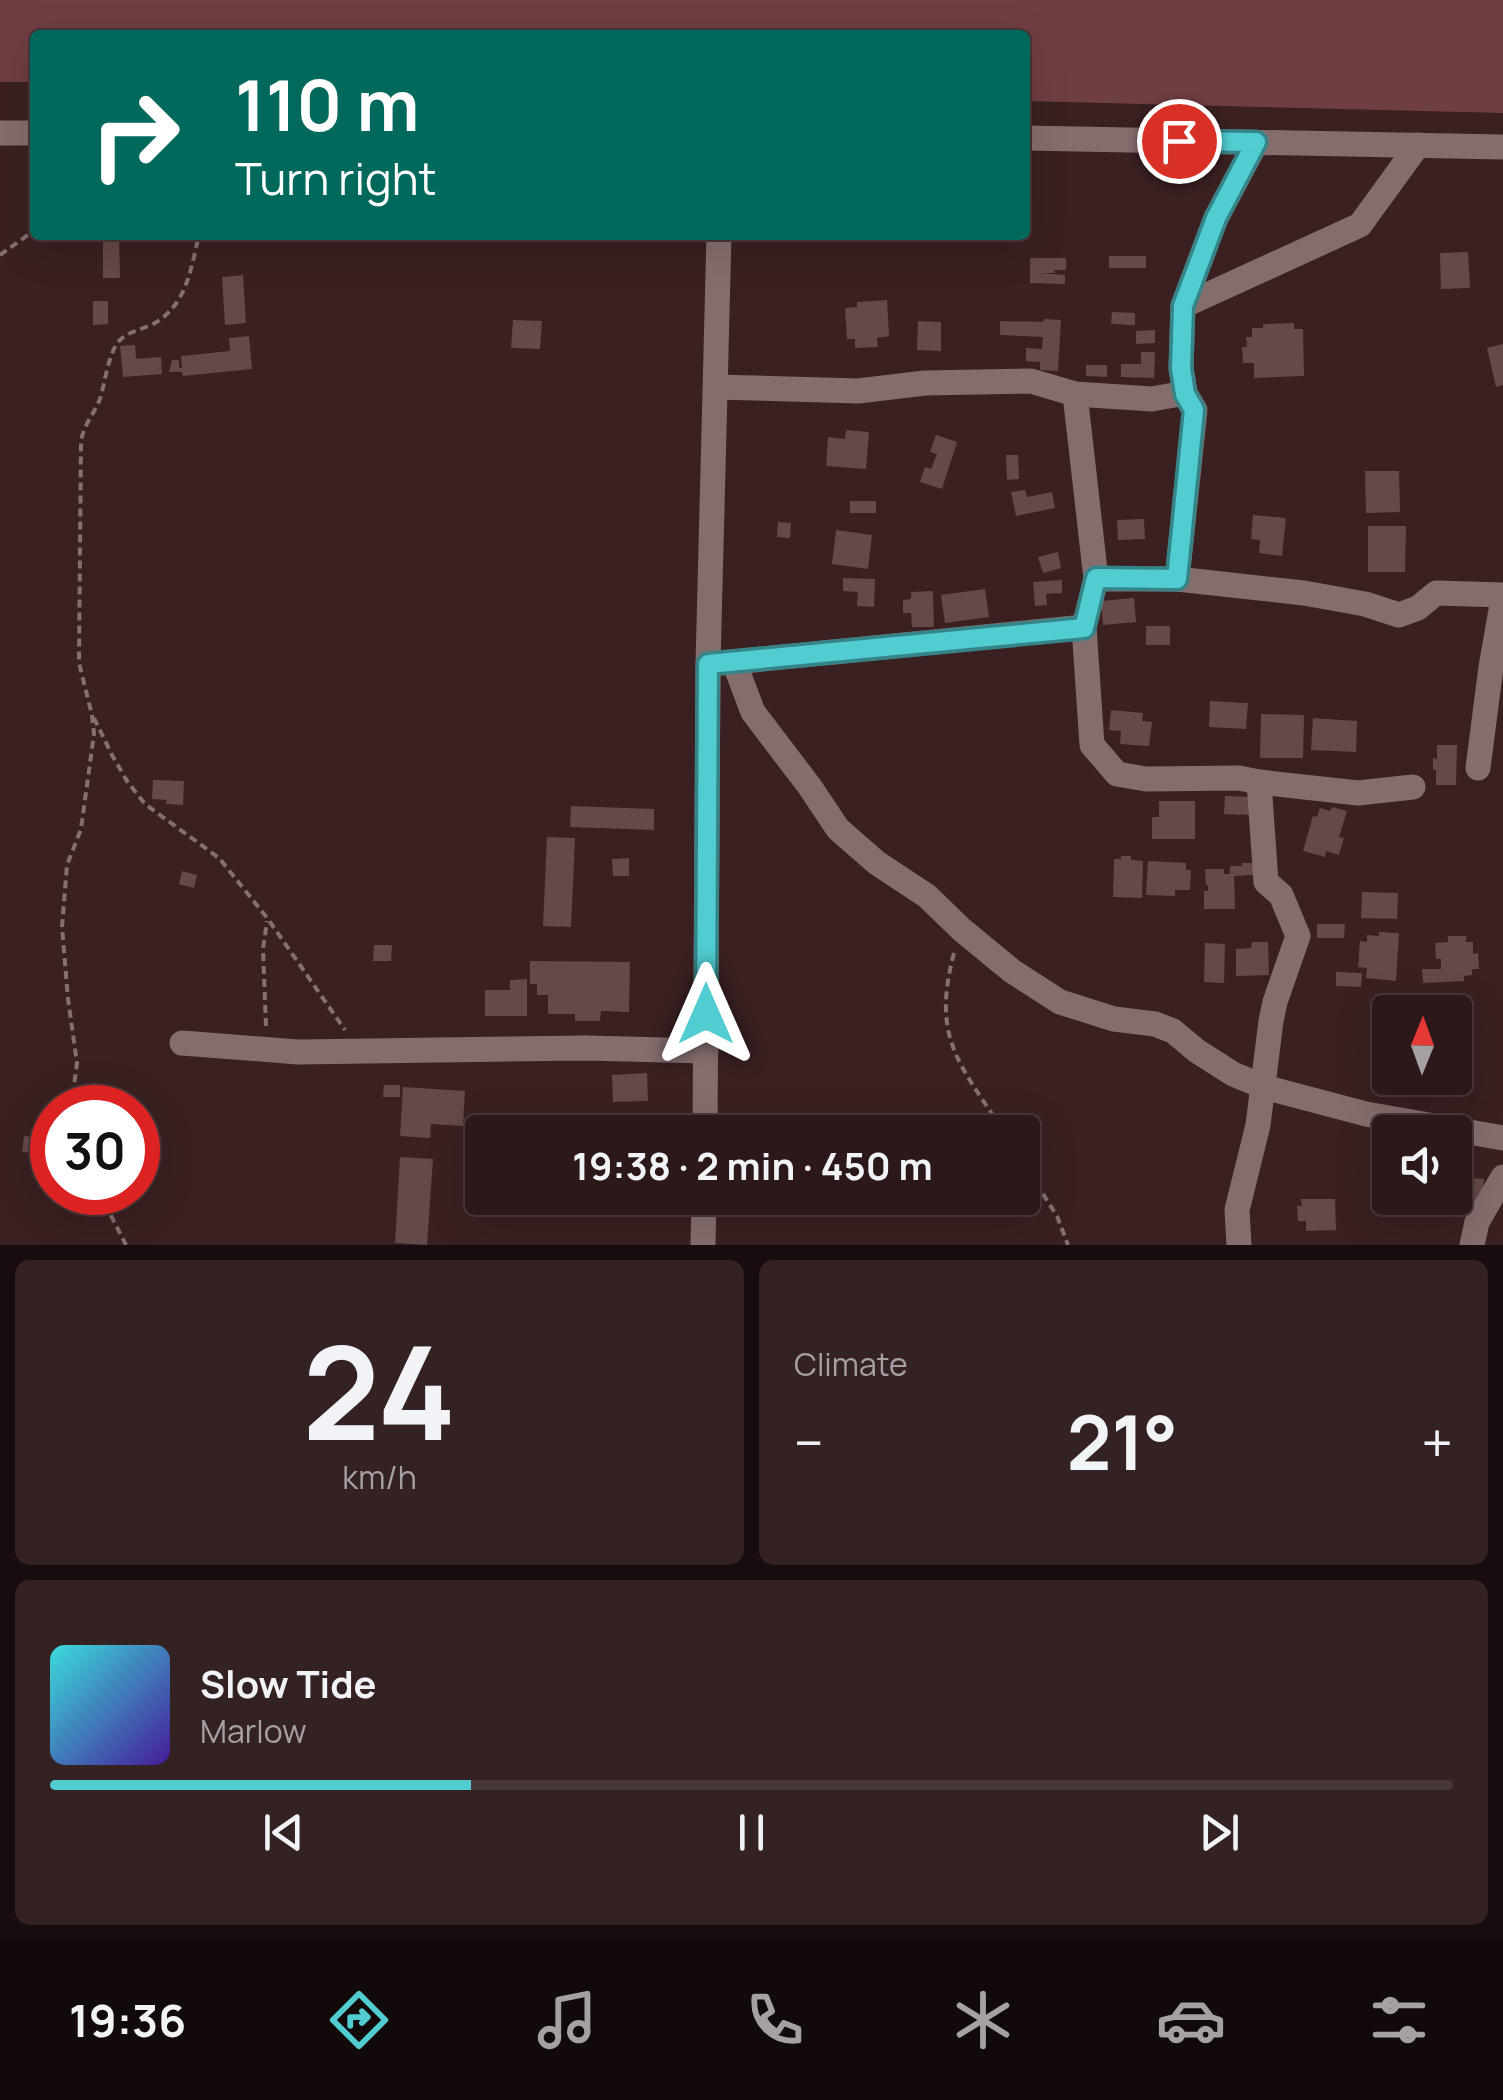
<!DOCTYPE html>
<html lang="en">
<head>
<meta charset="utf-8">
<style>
  body { margin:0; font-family:Manrope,sans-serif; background:#342122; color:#f1f3f6; height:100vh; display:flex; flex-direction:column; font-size:38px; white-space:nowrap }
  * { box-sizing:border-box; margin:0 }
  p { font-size:32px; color:#a6a0a2 }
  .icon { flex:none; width:55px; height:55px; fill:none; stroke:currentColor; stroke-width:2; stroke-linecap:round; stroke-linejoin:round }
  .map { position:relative; height:1245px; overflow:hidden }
  .drawer { display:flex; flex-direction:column; gap:15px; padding:15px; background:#180d0e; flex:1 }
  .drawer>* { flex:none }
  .hud { position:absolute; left:30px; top:30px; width:1000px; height:210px; border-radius:10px; box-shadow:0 10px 40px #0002,0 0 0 2px #483738; background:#00695c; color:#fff; overflow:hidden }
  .needle { width:65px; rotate:1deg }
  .fabs { position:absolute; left:1372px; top:995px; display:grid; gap:20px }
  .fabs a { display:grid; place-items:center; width:100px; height:100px; border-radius:10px; background:#2c1819; box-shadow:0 10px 40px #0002,0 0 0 2px #483738; font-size:50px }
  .speed { position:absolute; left:30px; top:1085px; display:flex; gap:20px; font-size:50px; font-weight:700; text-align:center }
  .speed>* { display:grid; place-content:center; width:130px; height:130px; border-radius:50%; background:#2c1819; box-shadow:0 10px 40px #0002,0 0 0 2px #483738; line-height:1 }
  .speed .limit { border:15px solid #d22; background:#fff; color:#111 }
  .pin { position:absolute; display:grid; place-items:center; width:85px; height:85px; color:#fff; margin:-42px; border:5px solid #fff; border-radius:50%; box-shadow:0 2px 10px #0007 }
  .me { position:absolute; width:110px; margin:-55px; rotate:0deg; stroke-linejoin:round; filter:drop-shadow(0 0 8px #0008) }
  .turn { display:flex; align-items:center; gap:35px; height:210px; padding:0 40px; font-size:45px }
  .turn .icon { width:130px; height:130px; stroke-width:2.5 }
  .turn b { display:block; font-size:70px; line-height:85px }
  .big { font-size:75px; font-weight:700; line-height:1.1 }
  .drawer .card { flex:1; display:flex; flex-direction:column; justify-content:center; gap:15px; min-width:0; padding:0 35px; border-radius:15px; background:#342122 }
  .drawer .dial { align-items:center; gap:0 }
  .dial b { font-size:130px; line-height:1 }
  .song { display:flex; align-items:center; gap:30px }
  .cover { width:120px; height:120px; border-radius:15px; background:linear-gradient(135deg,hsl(180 70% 55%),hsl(260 70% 35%)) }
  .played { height:10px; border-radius:5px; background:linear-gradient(90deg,#51ccd1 30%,#483738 30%) }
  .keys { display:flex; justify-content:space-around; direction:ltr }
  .heat { display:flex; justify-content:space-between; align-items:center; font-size:55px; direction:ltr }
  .drawer .tiles { flex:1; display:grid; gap:15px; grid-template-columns:1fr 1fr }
  .card:last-child { grid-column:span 2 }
  .trip { position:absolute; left:465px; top:1115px; width:575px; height:100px; border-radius:10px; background:#2c1819; box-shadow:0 10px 40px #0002,0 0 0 2px #483738; font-weight:700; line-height:100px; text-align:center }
  .dock { display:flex; height:160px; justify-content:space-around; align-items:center; background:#120a0a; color:#a6a0a2 }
  .dock .icon { width:70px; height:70px }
  .dock .selected { color:#51ccd1 }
  .dock b { font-size:45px; color:#f1f3f6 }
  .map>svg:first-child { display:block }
  .forest { fill:#6f3e40 }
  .building { fill:#654848 }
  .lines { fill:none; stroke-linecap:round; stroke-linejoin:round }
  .path { stroke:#856f6f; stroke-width:4; stroke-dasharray:8 5; stroke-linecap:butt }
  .minor { stroke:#856d6d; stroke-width:25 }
  .route-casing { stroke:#358588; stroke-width:25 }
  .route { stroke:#51ccd1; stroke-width:18 }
</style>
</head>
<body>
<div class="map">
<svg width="1503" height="1245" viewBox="0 0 1503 1245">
  <rect width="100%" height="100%" fill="#3a2021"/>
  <!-- forest -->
  <path class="forest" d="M0,0H1503V113L1025,101V35H35V82H0Z"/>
  <!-- building -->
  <g class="building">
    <path d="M103,235H119L120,278H103Z"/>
    <path d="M1468,252L1470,288L1441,289L1440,253Z"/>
    <rect x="1109" y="256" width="37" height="12"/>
    <path d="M1030,258H1066V270H1054L1055,273H1040L1065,275V284L1030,283Z"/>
    <path d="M243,275L246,323L225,325L222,277Z"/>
    <path d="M887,300L889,336L877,338L878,347L855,348V339H847L845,308L857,307V302Z"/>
    <path d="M93,301H108V324L93,325Z"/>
    <path d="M1112,312L1135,313V325L1111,324Z"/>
    <path d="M1044,319L1061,320L1058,371L1040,370V362L1026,361V348L1042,349L1043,337L1000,335V321L1043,322Z"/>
    <path d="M513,320L542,321L540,349L511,348Z"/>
    <path d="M918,321L941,322V351L917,350Z"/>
    <path d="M1294,323V329H1303L1304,376L1254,378V363H1243L1242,347H1247L1246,337H1252V328H1263V324Z"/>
    <path d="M1155,330V343L1136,344V331Z"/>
    <path d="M249,336L252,369L183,376L182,372H169L172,360H179V368H182L181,356L230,351L229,338Z"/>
    <path d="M1503,344V385L1496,387L1487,348Z"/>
    <path d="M135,345L136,359L161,357L162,374L123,377L120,346Z"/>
    <path d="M1141,352H1155L1154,378L1121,377V364H1141Z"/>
    <path d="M1086,365H1107V377L1086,376Z"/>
    <path d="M846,430L869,432L866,469L826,466L828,437L845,439Z"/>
    <path d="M936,435L957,442L942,489L920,482L925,467L931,469L937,454L930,452Z"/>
    <path d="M1006,455H1018L1019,479L1007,480Z"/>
    <path d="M1365,471H1399L1400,512L1366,513Z"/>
    <path d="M1025,490L1027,497L1052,492L1055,508L1016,516L1011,492Z"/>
    <rect x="850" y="501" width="26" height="12"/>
    <path d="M1253,515L1286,518L1282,556L1259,553L1260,540L1251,539Z"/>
    <path d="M1144,519L1145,539L1118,540L1117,520Z"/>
    <path d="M778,522L791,523L790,538L777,537Z"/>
    <path d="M1368,526H1406L1405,572H1368Z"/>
    <path d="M836,530L872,535L868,569L832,564Z"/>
    <path d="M1058,552L1061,568L1043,573L1038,557Z"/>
    <path d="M843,578L875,579L874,607L857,606L858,592L843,591Z"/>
    <path d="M1062,580V593L1046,594L1047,605L1035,606L1033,582Z"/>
    <path d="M985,589L989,617L945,623L941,595Z"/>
    <path d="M933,591L934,627H912L911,613H903V600L911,599V592Z"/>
    <path d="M1134,598L1136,622L1103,625L1101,601Z"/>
    <rect x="1146" y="626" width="24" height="19"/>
    <path d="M1210,701L1248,703L1246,729L1209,727Z"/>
    <path d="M1111,710L1143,713L1142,721L1152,722L1149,746L1120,744L1121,731L1109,730Z"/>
    <path d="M1261,714L1304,715L1303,758H1260Z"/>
    <path d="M1313,718L1357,721L1356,752L1311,750Z"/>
    <path d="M1437,745H1457L1456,785H1436V770H1433V758L1437,759Z"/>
    <path d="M153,780L184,781L183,805L166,804L167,800L152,799Z"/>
    <path d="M1225,796L1252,797L1251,815L1224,814Z"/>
    <path d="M1159,801H1195V839H1152V817H1159Z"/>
    <path d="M571,806L654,809V830L570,827Z"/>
    <path d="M1332,807L1347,811L1339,837L1344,838L1339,855L1326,851L1325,857L1303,851L1313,816L1317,817L1320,808L1330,811Z"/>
    <path d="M547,837L575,838L571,927L543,926Z"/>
    <path d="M1121,856H1131V860L1143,861L1142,898L1113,897L1114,859H1121Z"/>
    <path d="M629,858V876H613L612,859Z"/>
    <path d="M1148,861L1186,863V870H1191L1190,890H1175V896L1146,895Z"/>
    <path d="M1242,863H1255V875L1234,876L1235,909H1204V891H1208V885H1206L1205,869H1224V874H1230V866H1242Z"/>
    <path d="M182,871L197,875L194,888L179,884Z"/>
    <path d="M1362,892L1398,893L1397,919L1361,918Z"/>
    <path d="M1317,924H1345L1344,938H1317Z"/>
    <path d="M1379,932L1399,933L1396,981L1366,978L1367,968L1358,967L1360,941L1367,942V935L1379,936Z"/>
    <path d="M1448,936H1466V942H1473V954L1478,953L1479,969H1472V975L1464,976V981L1423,983L1422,969H1441V959H1436L1435,943L1448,942Z"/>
    <path d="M1252,942H1268L1269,975L1236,976V949L1251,948Z"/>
    <path d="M1205,943L1225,944L1224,983L1204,982Z"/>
    <path d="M374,945H392L391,961H373Z"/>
    <path d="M530,961L630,962L629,1012L601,1011L600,1021H575V1014H548V995H537V984H530Z"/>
    <path d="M1336,972L1362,973L1361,987L1336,986Z"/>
    <path d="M527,979V1016H485V990H510V980Z"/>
    <path d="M647,1073L648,1101L613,1102L612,1075Z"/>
    <path d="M384,1085H400V1097H383Z"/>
    <path d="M403,1087L465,1091L463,1126L431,1124L430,1138L400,1136Z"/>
    <path d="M491,1113H515V1129L491,1128L490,1132H471V1122H491Z"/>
    <path d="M24,1136L52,1139L51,1172L34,1170L36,1153L22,1152Z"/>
    <path d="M400,1157L433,1159L427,1245L395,1243Z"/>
    <path d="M1471,1178L1484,1179L1482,1206L1465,1205V1201L1459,1200V1191L1470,1192L1468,1183H1471Z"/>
    <path d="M1301,1199H1335L1336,1230L1306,1231V1221H1298L1297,1206H1302Z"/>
    <path d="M607,1207L632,1208L631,1216H607Z"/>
  </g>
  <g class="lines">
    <!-- path -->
    <g class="path">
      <path d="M0,255L35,230"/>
      <path d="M94,718L112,755L127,781L145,804L219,858L268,919L345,1030"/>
      <path d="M954,953C931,1039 960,1064 1004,1132"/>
      <path d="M266,1026L263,949L267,921"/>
      <path d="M74,1108L73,1093L77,1063L68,999L62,927L67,865L81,829L94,734L92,715L79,663L81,441C84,424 94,414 100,399C105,383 109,350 120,340C129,331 144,329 155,323C187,304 191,268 199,235"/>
      <path d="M1022,1161L1057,1216L1068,1245"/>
      <path d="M99,1192L126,1245"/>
    </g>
    <!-- minor -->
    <g class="minor">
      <path d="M0,133H35"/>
      <path d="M1025,138L1503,147"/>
      <path d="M1183,306L1360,225L1418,145"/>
      <path d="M716,387L858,391L925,383L1031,381L1075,394L1152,399L1185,393"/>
      <path d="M1096,579H1177L1304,593L1365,604L1399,615L1418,608L1436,593L1503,595"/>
      <path d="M1177,579L1195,410L1185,393L1181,368L1183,306L1216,218L1256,143"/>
      <path d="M1084,627L1092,745L1117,774L1146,779L1239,778L1259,782L1358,793L1413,787"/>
      <path d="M734,662L753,712L810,787L838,829L877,863L927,896L961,929L1012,971L1060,1002L1114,1019L1155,1024L1173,1031L1197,1051L1233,1074L1264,1087L1366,1114L1503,1138"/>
      <path d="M722,663L1084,627L1096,579L1075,394"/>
      <path d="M1478,768L1491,667L1503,599"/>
      <path d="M182,1043L298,1052L586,1048L706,1051"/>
      <path d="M705,1132L708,664L719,235"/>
      <path d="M703,1245L704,1198"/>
      <path d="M1239,1245L1237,1210L1258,1125L1271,1021L1275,1002L1298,936L1281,895L1266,882L1259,782"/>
      <path d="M1472,1245L1477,1222L1503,1177"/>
    </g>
  </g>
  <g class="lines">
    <defs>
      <path id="route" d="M706,1014L708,664L1084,628L1096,578L1177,579L1194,410L1185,394L1181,368L1183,306L1216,218L1256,142L1179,141"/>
    </defs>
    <!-- route casing -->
    <use href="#route" class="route-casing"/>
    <!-- route -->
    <use href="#route" class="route"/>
  </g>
</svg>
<div class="fabs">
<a><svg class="needle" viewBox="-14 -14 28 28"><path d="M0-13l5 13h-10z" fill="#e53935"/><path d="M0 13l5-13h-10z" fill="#a6a0a2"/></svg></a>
<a><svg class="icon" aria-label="sound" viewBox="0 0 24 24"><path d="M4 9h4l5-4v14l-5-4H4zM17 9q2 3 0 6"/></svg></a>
</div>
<div class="speed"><div class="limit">30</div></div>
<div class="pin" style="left:1179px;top:141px;background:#d93025"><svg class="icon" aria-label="arrive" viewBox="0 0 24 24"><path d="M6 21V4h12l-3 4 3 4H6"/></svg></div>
<svg class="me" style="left:706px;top:1014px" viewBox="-20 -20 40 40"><path d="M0-17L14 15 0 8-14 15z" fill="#51ccd1" stroke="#fff" stroke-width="4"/></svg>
<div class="trip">19:38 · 2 min · 450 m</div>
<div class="hud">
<div class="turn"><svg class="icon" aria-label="right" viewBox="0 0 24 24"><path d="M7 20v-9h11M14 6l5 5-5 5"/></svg><div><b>110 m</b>Turn right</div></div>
</div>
</div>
<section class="drawer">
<div class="tiles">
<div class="card dial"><b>24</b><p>km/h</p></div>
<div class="card"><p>Climate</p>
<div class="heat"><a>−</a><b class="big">21°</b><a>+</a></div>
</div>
<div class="card">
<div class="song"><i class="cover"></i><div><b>Slow Tide</b><p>Marlow</p></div></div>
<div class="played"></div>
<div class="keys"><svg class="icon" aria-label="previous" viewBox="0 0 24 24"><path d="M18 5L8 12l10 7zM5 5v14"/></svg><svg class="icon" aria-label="pause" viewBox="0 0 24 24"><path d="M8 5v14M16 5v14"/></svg><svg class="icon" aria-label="next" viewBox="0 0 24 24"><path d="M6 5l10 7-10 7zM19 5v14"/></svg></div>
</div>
</div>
</section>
<nav class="dock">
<b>19:36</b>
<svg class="icon selected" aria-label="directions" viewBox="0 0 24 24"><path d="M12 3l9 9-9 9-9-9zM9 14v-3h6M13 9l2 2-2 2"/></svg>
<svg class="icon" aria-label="music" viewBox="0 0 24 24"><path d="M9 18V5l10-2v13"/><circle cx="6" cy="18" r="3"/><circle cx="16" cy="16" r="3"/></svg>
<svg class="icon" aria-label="phone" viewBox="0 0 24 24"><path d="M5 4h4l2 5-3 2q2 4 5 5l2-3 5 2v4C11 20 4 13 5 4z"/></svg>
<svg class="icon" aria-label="climate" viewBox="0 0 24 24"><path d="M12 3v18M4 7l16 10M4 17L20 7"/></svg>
<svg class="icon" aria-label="car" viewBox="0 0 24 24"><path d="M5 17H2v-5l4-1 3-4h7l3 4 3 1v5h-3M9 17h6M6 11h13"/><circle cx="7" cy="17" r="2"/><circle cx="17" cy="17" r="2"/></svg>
<svg class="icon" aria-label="filters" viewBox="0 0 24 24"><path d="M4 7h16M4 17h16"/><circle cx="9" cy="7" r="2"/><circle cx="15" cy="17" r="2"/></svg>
</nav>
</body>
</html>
